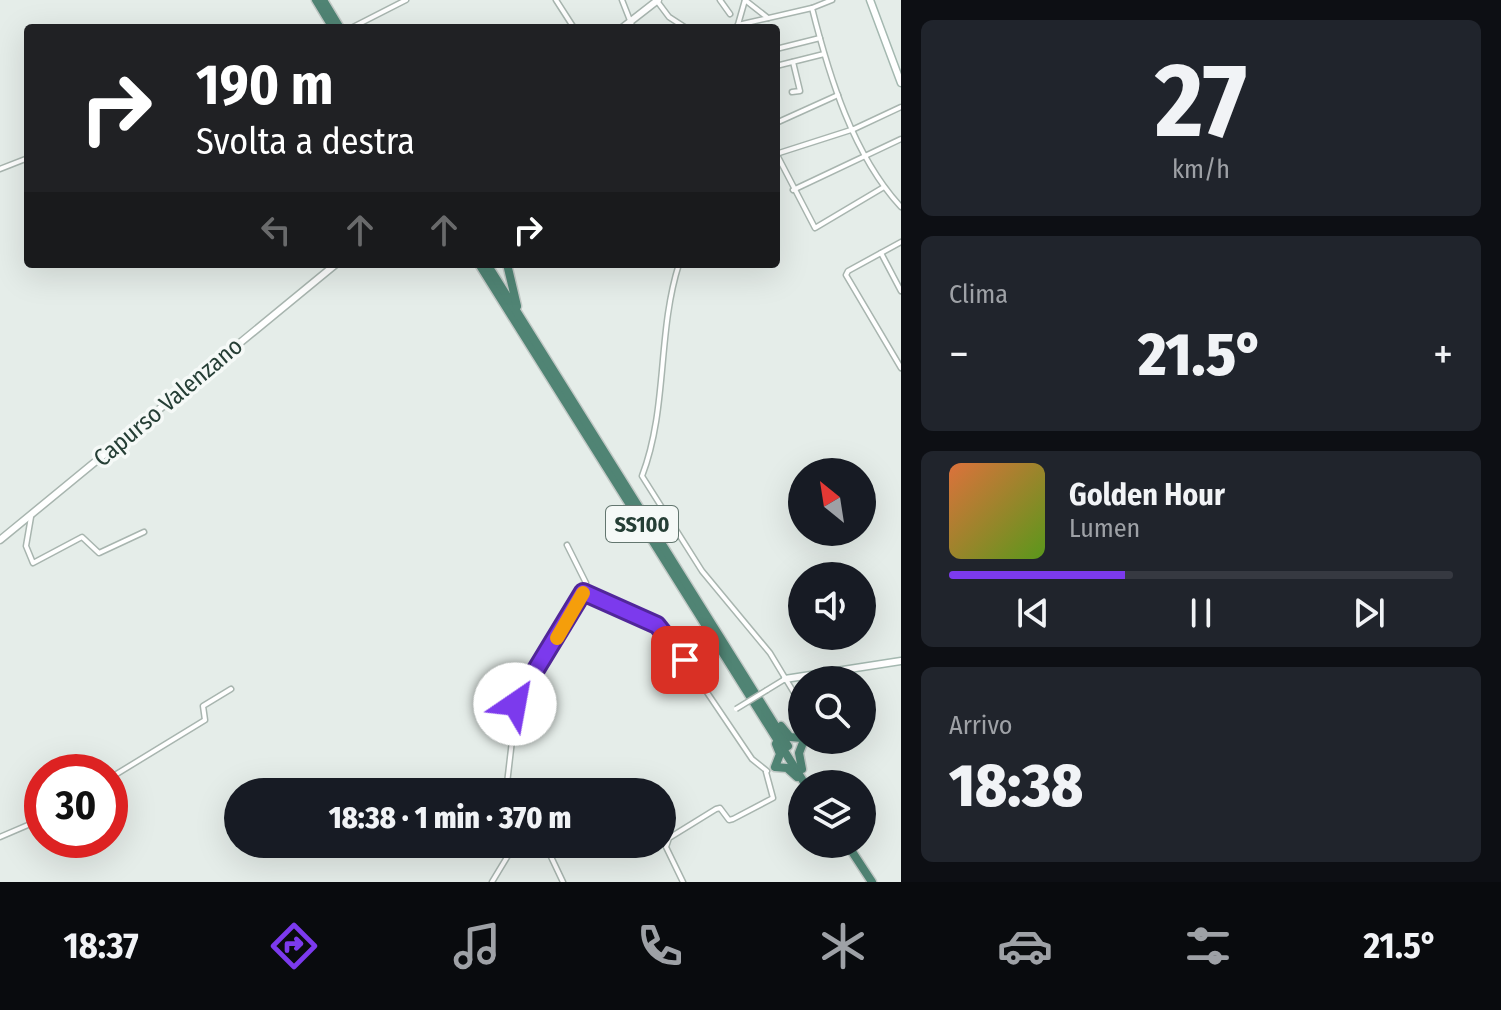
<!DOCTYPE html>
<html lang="it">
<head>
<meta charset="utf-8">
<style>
  body { margin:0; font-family:"Fira Sans Condensed",sans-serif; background:#20242c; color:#f1f3f6; height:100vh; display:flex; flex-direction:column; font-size:30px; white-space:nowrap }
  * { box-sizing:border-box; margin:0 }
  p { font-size:26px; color:#9ea1a6 }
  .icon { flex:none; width:44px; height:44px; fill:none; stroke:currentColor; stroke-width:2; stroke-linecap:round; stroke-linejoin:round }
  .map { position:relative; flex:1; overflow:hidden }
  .panel { display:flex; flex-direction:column; gap:20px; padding:20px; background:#0d0f14; width:600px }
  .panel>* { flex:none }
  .banner { position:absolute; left:24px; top:24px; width:756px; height:244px; border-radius:8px; box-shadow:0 8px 32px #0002; background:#202124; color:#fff; overflow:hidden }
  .needle { width:52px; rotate:330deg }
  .fabs { position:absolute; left:788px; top:458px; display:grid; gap:16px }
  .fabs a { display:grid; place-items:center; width:88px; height:88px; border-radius:50%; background:#171b24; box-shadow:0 8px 32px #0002; font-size:40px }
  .speed { position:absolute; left:24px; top:754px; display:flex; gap:16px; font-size:40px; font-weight:700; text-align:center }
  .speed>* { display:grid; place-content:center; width:104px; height:104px; border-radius:50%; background:#171b24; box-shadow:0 8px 32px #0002; line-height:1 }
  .speed .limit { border:12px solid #d22; background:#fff; color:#111 }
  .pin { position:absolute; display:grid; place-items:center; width:68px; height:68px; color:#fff; margin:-34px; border-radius:16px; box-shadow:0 4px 12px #0006 }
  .me { position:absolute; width:88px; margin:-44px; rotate:33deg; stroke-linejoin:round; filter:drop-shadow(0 0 6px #0008) }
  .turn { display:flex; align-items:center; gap:28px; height:168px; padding:0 40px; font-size:36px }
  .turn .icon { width:104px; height:104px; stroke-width:2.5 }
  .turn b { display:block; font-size:56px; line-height:68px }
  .lanes { display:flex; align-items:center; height:76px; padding:0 40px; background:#0003; justify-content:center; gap:40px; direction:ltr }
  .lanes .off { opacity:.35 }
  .big { font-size:60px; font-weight:800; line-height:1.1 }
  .panel .tile { flex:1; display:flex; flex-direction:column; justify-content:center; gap:12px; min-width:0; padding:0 28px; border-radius:12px; background:#20242c }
  .panel .dial { align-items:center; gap:0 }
  .dial b { font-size:104px; line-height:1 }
  .song { display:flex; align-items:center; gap:24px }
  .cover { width:96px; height:96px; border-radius:12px; background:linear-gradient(135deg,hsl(20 70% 55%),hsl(90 70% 35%)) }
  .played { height:8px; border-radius:4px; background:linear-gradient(90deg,#7c3aed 35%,#363941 35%) }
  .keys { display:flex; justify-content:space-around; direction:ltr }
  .heat { display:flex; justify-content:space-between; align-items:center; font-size:44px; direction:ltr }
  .trip { position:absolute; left:224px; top:778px; width:452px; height:80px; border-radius:40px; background:#171b24; box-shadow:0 8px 32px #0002; font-weight:800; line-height:80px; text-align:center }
  .tabs { display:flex; height:128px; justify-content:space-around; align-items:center; background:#090b0e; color:#9ea1a6 }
  .tabs .icon { width:56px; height:56px }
  .tabs .on { color:#7c3aed }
  .tabs b { font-size:36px; color:#f1f3f6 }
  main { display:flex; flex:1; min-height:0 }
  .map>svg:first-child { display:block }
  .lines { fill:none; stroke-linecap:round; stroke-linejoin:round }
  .minor-casing { stroke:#a8b5af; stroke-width:7 }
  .tertiary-casing { stroke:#a8b5af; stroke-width:9 }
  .secondary-casing { stroke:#a4b8b0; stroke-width:9 }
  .trunk-casing { stroke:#c2c9c6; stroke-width:11 }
  .minor { stroke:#fff; stroke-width:4 }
  .tertiary { stroke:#fff; stroke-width:6 }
  .secondary { stroke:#fff; stroke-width:6 }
  .trunk { stroke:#508474; stroke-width:8 }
  .minor-bridge-casing { stroke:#a8b5af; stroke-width:7; stroke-linecap:butt }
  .minor-bridge { stroke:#fff; stroke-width:4 }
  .route-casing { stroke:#51269a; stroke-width:20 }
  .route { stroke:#7c3aed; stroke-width:14 }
  .slow { stroke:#f59e0b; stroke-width:14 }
  .labels { text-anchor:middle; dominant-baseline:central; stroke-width:7; stroke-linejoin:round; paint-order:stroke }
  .shield { fill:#f5f9f7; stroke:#63766f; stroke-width:2 }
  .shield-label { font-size:22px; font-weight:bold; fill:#253e35 }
  .street-label { font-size:24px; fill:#253e35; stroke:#f5f9f7 }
</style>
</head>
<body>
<main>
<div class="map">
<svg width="901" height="882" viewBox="0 0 901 882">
  <rect width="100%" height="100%" fill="#e5ede9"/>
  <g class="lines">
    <defs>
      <g id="minor">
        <path d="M556,0L574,28"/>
        <path d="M622,0L633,28"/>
        <path d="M720,0L730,14"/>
        <path d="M745,0L768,18"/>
        <path d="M832,0L812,8C829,76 853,155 901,207"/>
        <path d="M657,1L669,17L686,28"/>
        <path d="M738,25L812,8"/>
        <path d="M351,28L406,0"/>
        <path d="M737,28L745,0"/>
        <path d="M776,49L820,38"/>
        <path d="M776,66L824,54"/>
        <path d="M792,92L800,91L793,62"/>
        <path d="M776,123L838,95"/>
        <path d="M776,153L815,228L884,187"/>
        <path d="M776,154L854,129L901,107"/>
        <path d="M0,169L28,158"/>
        <path d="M793,190L901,139"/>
        <path d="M901,242L848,271L846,275L901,368"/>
        <path d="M881,253L901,291"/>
        <path d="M679,264C657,333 668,408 642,476L702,571L770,653L802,706"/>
        <path d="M31,517L26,546L33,563L82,537L99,553L144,532"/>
        <path d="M583,592L657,625L673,642L752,759L767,771"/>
        <path d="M767,690L785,679"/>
        <path d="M110,778L205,720L203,706L231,689"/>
        <path d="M506,792L517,698L552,648L586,583L567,545"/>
        <path d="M0,837L42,819"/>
        <path d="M545,844L563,882"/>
        <path d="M492,882L515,844"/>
        <path d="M683,882L666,847L669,838L716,809L720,808L729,820L733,819L773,798L766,772"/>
      </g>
      <g id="tertiary">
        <path d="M622,28L658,0"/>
        <path d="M0,540L336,264"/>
      </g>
      <g id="secondary">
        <path d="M870,0L901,83"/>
        <path d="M785,679L901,661"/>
        <path d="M802,706V703"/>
      </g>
      <g id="trunk">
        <path d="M316,0L333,28"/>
        <path d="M323,0L340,28"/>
        <path d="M479,264L805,784"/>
        <path d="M487,264L788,746"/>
        <path d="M507,264L517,306"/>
        <path d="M781,726L790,737L802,738"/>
        <path d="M776,744L780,754L775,767L787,768L797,777"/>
        <path d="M802,769L799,753L804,740"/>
        <path d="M847,844L872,882"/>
      </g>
    </defs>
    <!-- minor casing -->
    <use href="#minor" class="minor-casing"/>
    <!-- tertiary casing -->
    <use href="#tertiary" class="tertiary-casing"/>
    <!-- secondary casing -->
    <use href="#secondary" class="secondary-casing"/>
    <!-- trunk casing -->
    <use href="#trunk" class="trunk-casing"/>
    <!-- minor -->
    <use href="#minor" class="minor"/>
    <!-- tertiary -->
    <use href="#tertiary" class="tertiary"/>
    <!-- secondary -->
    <use href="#secondary" class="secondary"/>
    <!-- trunk -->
    <use href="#trunk" class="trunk"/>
    <defs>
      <path id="minor-bridge" d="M736,709L767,690"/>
    </defs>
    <!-- minor-bridge casing -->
    <use href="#minor-bridge" class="minor-bridge-casing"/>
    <!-- minor-bridge -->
    <use href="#minor-bridge" class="minor-bridge"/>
  </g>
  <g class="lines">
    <defs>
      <path id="route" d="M515,704L583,592L657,625L685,660"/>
    </defs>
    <!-- route casing -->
    <use href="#route" class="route-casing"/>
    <!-- route -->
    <use href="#route" class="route"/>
    <!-- slow -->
    <path class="slow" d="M557,638L583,593"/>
  </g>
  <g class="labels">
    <!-- shield labels -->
    <rect class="shield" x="606" y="506" width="72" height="36" rx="6"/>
    <g class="shield-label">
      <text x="642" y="524">SS100</text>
    </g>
    <!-- street labels -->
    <g class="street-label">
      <text transform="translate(168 402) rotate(-40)">Capurso Valenzano</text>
    </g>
  </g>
</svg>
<div class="fabs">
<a><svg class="needle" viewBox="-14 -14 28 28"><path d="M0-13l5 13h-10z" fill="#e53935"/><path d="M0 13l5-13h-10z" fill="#9ea1a6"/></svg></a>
<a><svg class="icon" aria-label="sound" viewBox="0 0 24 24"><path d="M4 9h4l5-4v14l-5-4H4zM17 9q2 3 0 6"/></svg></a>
<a><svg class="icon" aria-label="search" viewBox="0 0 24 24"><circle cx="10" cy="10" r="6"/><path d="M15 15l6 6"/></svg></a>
<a><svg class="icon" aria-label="layers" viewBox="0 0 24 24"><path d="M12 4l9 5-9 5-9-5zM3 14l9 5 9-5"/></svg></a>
</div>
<div class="speed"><div class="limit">30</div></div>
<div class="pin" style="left:685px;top:660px;background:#d93025"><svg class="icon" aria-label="arrive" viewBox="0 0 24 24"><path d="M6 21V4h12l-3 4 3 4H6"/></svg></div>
<svg class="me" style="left:515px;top:704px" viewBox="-20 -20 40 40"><circle r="19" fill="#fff"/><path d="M0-13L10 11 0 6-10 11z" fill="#7c3aed"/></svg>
<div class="trip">18:38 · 1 min · 370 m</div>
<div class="banner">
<div class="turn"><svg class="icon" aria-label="right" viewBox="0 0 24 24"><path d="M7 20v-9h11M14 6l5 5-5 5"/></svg><div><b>190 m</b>Svolta a destra</div></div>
<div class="lanes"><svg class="icon off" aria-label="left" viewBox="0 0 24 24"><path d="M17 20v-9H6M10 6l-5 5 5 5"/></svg><svg class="icon off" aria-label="ahead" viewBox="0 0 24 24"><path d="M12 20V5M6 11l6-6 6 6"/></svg><svg class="icon off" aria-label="ahead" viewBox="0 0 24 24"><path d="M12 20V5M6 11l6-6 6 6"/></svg><svg class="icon" aria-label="right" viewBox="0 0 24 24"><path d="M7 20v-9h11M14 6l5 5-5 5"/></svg></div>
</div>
</div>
<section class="panel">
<div class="tile dial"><b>27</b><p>km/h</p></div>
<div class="tile"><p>Clima</p>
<div class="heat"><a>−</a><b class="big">21.5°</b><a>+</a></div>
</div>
<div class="tile">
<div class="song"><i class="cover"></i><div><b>Golden Hour</b><p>Lumen</p></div></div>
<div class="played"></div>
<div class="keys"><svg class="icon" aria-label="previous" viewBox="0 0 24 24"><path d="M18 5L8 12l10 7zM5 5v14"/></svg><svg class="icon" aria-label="pause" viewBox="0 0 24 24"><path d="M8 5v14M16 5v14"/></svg><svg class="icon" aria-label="next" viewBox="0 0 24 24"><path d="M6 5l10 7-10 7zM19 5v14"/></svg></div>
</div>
<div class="tile"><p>Arrivo</p><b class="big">18:38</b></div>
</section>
</main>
<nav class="tabs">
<b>18:37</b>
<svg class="icon on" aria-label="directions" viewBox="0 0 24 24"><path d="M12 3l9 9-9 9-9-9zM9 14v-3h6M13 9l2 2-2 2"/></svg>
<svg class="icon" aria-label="music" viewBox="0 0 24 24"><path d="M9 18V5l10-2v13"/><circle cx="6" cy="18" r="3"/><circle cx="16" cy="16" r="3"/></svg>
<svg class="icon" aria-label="phone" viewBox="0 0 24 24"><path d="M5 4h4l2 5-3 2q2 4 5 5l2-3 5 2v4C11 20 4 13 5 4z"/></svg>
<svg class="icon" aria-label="climate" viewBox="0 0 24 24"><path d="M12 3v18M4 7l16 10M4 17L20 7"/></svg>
<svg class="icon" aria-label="car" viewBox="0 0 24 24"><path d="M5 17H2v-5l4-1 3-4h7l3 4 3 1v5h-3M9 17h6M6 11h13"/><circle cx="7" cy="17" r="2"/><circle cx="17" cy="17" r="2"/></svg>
<svg class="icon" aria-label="filters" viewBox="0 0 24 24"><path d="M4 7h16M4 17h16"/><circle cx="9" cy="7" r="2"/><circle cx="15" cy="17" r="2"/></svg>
<b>21.5°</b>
</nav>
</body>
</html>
